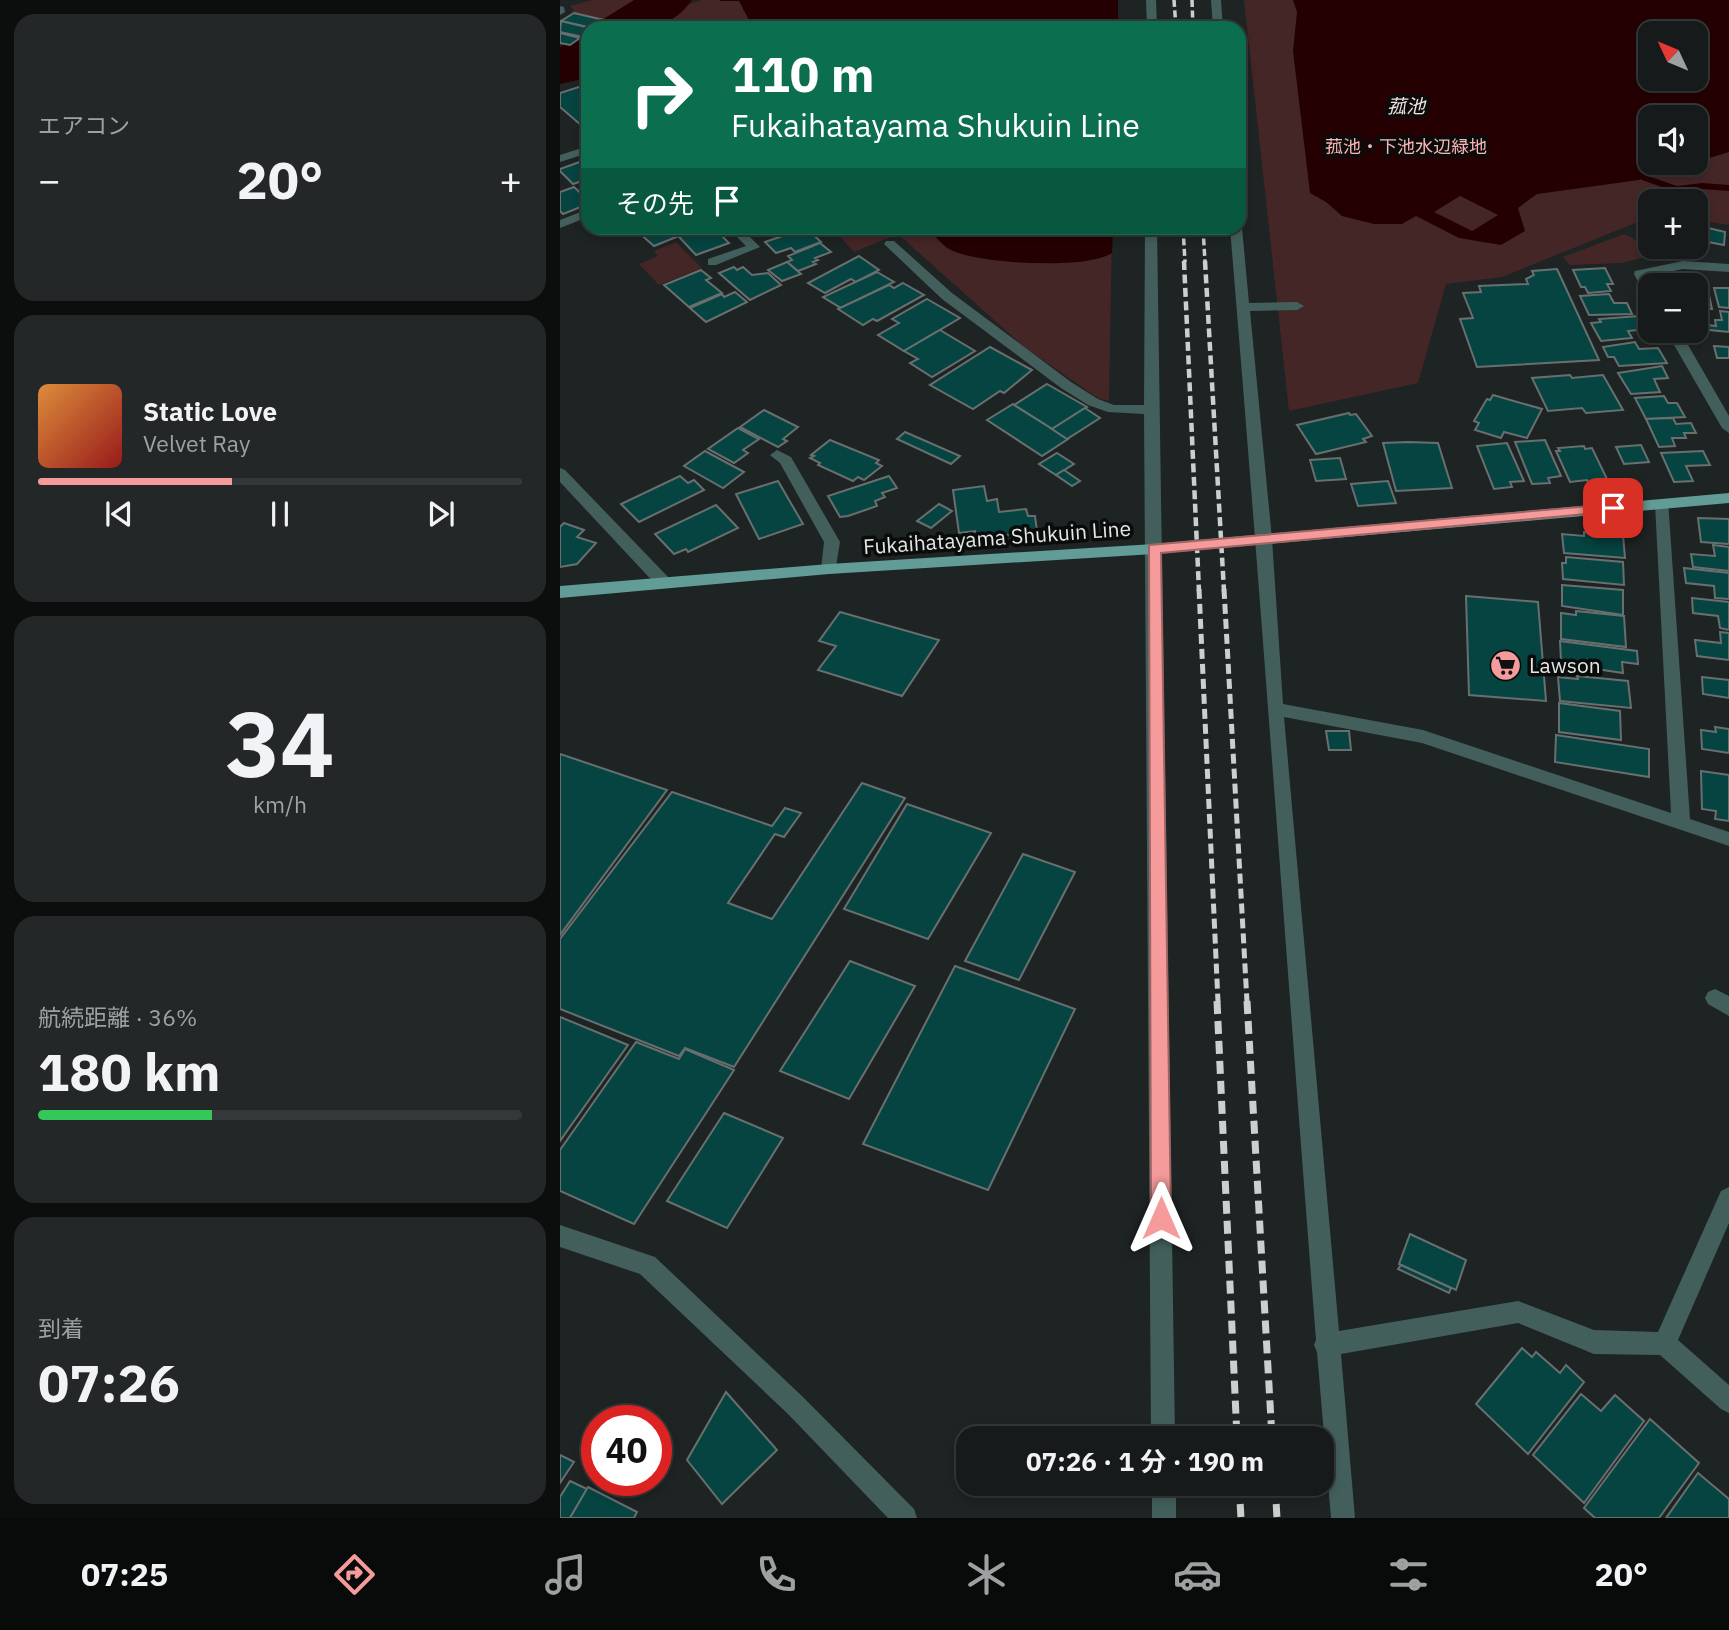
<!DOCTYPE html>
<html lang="ja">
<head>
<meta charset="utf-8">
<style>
  body { margin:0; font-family:"IBM Plex Sans","Noto Sans JP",sans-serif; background:#232727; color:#f1f3f6; height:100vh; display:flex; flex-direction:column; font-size:26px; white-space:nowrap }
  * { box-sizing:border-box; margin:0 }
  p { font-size:23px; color:#9ea1a2 }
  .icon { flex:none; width:38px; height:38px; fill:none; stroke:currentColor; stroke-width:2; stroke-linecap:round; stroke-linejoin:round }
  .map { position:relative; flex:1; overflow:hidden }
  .panel { display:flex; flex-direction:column; gap:14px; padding:14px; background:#0c0e0e; width:560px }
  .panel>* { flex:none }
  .top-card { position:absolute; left:21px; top:21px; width:665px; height:214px; border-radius:21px; box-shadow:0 4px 10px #0003,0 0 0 2px #353839; background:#0b6e4f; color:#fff; overflow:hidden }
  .needle { width:46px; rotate:314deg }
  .buttons { position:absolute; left:1078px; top:21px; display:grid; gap:14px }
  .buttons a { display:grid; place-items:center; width:70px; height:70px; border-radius:14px; background:#161a1a; box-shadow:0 4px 10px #0003,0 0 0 2px #353839; font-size:35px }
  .speed { position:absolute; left:21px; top:1405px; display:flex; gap:14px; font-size:35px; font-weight:700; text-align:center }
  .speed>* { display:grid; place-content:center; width:91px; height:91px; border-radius:50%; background:#161a1a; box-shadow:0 4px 10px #0003,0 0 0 2px #353839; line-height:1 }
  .speed .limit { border:10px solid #d22; background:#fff; color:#111 }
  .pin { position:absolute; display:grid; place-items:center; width:60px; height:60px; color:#fff; margin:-30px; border-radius:14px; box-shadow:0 4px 10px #0006 }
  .me { position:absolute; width:77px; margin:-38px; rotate:0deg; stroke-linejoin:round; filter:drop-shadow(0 0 5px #0008) }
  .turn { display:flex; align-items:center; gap:24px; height:147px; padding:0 35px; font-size:32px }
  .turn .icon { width:91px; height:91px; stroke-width:2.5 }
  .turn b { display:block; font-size:49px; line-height:60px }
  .then { display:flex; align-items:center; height:66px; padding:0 35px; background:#0003; gap:14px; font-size:26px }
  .big { font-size:52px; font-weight:700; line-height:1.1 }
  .panel .widget { flex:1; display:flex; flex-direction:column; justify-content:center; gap:10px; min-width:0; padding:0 24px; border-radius:21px; background:#232727 }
  .panel .dial { align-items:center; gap:0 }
  .dial b { font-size:91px; line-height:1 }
  .song { display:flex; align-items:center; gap:21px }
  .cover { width:84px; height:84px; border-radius:10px; background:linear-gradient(135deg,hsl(30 70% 55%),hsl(0 70% 35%)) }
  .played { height:7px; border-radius:4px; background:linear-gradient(90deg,#f59b9b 40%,#353839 40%) }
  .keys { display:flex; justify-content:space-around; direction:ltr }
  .heat { display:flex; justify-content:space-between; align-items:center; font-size:38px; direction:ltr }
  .charge { height:10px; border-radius:5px; background:linear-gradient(90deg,#34c759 36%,#353839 0) }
  .trip { position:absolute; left:396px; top:1426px; width:378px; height:70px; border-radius:21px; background:#161a1a; box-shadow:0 4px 10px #0003,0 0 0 2px #353839; font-weight:700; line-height:70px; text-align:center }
  .dock { display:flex; height:112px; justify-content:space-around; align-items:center; background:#090a0a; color:#9ea1a2 }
  .dock .icon { width:49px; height:49px }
  .dock .on { color:#f59b9b }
  .dock b { font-size:32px; color:#f1f3f6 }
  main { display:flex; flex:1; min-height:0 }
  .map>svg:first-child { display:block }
  .green { fill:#452627; fill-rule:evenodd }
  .water { fill:#240002; fill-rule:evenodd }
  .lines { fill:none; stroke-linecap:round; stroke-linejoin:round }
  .stream { fill:#240002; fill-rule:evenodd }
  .river { fill:#240002; fill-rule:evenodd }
  .building { fill:#054441; stroke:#686f6e; stroke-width:2 }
  .minor { fill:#435f5c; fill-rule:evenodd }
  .major { fill:#619c97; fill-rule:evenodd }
  .rail-far3 { stroke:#cbcfce; stroke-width:3.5; stroke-dasharray:7 3.5; stroke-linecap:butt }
  .rail-far2 { stroke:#cbcfce; stroke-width:4.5; stroke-dasharray:9 4.5; stroke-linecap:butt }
  .rail-far1 { stroke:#cbcfce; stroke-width:5; stroke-dasharray:10 5; stroke-linecap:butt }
  .rail { stroke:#cbcfce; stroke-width:7; stroke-dasharray:13 7; stroke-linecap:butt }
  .route { fill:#f59b9b; stroke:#9f6565; stroke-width:2 }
  .labels { text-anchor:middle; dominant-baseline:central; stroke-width:7; stroke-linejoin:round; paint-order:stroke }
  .far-park-label { font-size:18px; fill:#fbb5b4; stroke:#0a0c0c }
  .far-water-label { font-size:19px; font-style:italic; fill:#f2dfdf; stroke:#0a0c0c }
  .street-label { font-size:21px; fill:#e2e6e5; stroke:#0a0c0c }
  .poi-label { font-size:21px; fill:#e2e6e5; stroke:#0a0c0c; text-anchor:start }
</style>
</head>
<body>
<main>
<section class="panel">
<div class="widget"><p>エアコン</p>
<div class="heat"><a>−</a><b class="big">20°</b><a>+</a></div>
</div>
<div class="widget">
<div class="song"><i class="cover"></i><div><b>Static Love</b><p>Velvet Ray</p></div></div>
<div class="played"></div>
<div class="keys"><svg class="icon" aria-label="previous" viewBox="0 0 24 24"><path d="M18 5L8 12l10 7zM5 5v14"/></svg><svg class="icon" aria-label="pause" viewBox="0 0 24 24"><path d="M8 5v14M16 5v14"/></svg><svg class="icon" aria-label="next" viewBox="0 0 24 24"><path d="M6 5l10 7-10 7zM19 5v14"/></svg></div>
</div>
<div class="widget dial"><b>34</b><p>km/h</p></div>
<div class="widget"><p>航続距離 · 36%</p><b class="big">180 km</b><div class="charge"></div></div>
<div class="widget"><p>到着</p><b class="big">07:26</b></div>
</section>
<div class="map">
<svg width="1169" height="1518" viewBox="0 0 1169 1518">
  <rect width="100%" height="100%" fill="#1e2323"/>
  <!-- green -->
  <g class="green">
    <path d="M33,0H83L51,21L11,12L14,10L10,6Z"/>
    <path d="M142,0H554V28H82L120,7Z"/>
    <path d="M684,0H1169V225L1136,220V201H1090V217L942,277L886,284L858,383L729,411ZM1090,33H1136V79H1090ZM1090,117H1136V163H1090Z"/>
    <path d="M272,228H552L549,401L538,398L464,347L338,234L294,252Z"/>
    <path d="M1064,234L1073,238L1090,256L1061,263L1010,265L1003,257Z"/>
    <path d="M116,242L142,268L99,285L79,264L98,256L94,251Z"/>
  </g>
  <!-- water -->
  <g class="water">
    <path d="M161,0H558V28H193L179,1H159Z"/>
    <path d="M733,0H1169V152L1136,162V117H1090V163H1134L1079,180L977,194L958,208L965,231L941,245L899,238L856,216L842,224H814L782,216L766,202L750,193L733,51L737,12ZM1090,33H1136V79H1090ZM900,196L938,215L912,231L874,212Z"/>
    <path d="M367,228H553L552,253C527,270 419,264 391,250C382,246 374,234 367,228Z"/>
  </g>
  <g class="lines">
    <!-- stream -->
    <path class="stream" d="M1085,175L1117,186L1142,183L1169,185V191L1142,189L1116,192L1082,180V176Z"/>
    <!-- river -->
    <g class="river">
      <path d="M74,0H132C107,35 75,28 38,28L45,18Z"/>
      <path d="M28,36V73L18,80L0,84V47L10,40Z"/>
    </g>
  </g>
  <!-- building -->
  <g class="building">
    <path d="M14,13L48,21L37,28H32L1,21Z"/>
    <path d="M1,21L30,28L28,34L23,37L0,32Z"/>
    <path d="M0,33L20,38L10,45L0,43Z"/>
    <path d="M28,84V131L0,107V93Z"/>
    <path d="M25,160L28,163V179L13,184L0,171V169Z"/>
    <path d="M14,187L28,200V204L3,214L0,211V192Z"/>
    <path d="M1136,225L1165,232L1164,245L1148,242V248L1136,246Z"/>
    <path d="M89,228H126L131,231L94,246L78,232Z"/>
    <path d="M145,228H154L169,243L136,255L119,237Z"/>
    <path d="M191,228H241L218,236L212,230L197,235Z"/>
    <path d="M246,228L261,242L235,252L231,248L216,253L205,242Z"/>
    <path d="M260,243L271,252L255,258L258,260L253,262L256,264L238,271L227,262L232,260L228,256Z"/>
    <path d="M299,256L319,270L296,282L291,279L265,293L248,283Z"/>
    <path d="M227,262L241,274L222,281L208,270Z"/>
    <path d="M174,267L177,270L183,267L192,275L208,273L221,285L190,300L159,273Z"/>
    <path d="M1045,268L1053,284H1047L1051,291L1028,293L1025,287H1021L1013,270Z"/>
    <path d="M997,269L1039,360L917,367L900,319L913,318L903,293L921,292L919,286L968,284L966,279L974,275L972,271Z"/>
    <path d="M141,270L151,278L146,280L162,293L129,307L104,285Z"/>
    <path d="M317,272L334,282L281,308L263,297Z"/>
    <path d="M343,283L364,295L317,321L313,319L303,325L278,309L329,285L334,288Z"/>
    <path d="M1136,286H1147L1152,309L1136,307Z"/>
    <path d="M1154,288H1169V308L1159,307Z"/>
    <path d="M175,292L187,302L146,322L130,308L162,294L164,297Z"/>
    <path d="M1049,294L1054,303H1067L1072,314L1029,315L1020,296Z"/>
    <path d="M367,299L400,318L344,351L318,335L339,323L332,319Z"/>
    <path d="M1160,311L1169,312V332L1140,329V324L1156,326L1155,320H1162Z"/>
    <path d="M1079,316L1087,329L1068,331L1072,338L1041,341L1031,323L1041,322L1039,319Z"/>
    <path d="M380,330L415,351L372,377L350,363L358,359L344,351Z"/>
    <path d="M1075,342L1079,349L1098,348L1107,363L1059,366L1054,357H1048L1043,347Z"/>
    <path d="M1154,346L1169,347V358H1157Z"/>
    <path d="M430,347L472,370L444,393L440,391L413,409L370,385Z"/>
    <path d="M1102,366L1108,378L1094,379L1100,392L1071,394L1058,373Z"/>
    <path d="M1010,375L1012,378L1043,375L1063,410L1026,413L1022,408L988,411L972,378Z"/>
    <path d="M487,384L527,407L492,429L454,405Z"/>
    <path d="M933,395L982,409L967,438L944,432L941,438L915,430L919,423L914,421L927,399L930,400Z"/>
    <path d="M1104,396L1108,403H1117L1125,417L1086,419L1075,398Z"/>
    <path d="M453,404L454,405L508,439L482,456L427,420Z"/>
    <path d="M525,408L540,418L507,439L492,429Z"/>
    <path d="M204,410L238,427L223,439L227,441L218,447L180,427Z"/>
    <path d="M789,413L790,415L796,414L812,436L803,439L806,442L756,454L737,425Z"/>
    <path d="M1113,418L1116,424L1131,423L1136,433H1124L1126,438H1112L1115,446L1099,447L1086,419Z"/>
    <path d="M178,428L199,439L183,450L188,453L174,463L148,449Z"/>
    <path d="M345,432L400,456L391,464L337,439Z"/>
    <path d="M270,440L319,460L316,463L322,466L304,480L298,477L293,481L258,465L260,463L250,458L254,456L251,455Z"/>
    <path d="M985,440L1001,476L988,478L990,483L972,484L955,442Z"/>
    <path d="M848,442L878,443L892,488L836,491L823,443Z"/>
    <path d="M947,443L964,481L950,482L952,487L934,489L917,446Z"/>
    <path d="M1081,445L1089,462L1064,464L1056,447Z"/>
    <path d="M1024,446L1025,449L1032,448L1047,479L1029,484L1027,480L1010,482L996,451H1000L998,448Z"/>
    <path d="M145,451L184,472L163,488L124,466Z"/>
    <path d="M1143,451L1150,465L1126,466L1133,481L1114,482L1101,453Z"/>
    <path d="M497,453L514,464L496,475L479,464Z"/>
    <path d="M780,458L786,479L756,481L750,460Z"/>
    <path d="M504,470L520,481L512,486L496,475Z"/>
    <path d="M120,476L128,483L134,480L144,490L79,522L61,504Z"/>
    <path d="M329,476L337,488L322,493L325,497L315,501L317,506L288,516L280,517L268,496Z"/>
    <path d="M218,481L243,524L199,539L176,494Z"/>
    <path d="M828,481L836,503L798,506L791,484Z"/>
    <path d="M424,486L427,501L437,499L439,512L466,509L468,516H475L477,531L416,539L415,531L399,533L393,490Z"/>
    <path d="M379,504L392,511L371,528L357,521Z"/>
    <path d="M156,505L178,528L128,552L126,549L114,554L95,534Z"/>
    <path d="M1138,518L1169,519V544L1141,542Z"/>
    <path d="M4,523L24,530L17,537L36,543L17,564L0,567V527Z"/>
    <path d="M1024,532L1063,535L1065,558L1004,553L1002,534L1024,536Z"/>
    <path d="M1153,545L1169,547V571L1133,567L1131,554L1155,556Z"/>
    <path d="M1006,557L1063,562L1064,585L1003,579L1002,563H1006Z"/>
    <path d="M1124,568L1169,573V599L1155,598L1154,586L1126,583Z"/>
    <path d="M1002,585L1063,590V615L1002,606Z"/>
    <path d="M906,596L978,602L986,701L909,695Z"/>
    <path d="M1132,598L1169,602V630L1160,628L1158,616L1133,613Z"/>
    <path d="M1016,611L1064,616L1066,647L1001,639V613L1016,615Z"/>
    <path d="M280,612L379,640L342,696L258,670L276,646L259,641Z"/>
    <path d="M1160,632L1169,633V660L1137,656L1135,640L1161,643Z"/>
    <path d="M1000,641L1077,651L1078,664L1062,662L1063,673L1036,669L1037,673L1004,669V662L1001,661Z"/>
    <path d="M1017,676L1068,681L1071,708L1000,701L998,677L1018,679Z"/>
    <path d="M1142,677L1169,680V698L1143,694Z"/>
    <path d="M999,703L1060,711L1061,740L999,732Z"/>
    <path d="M1155,727L1169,729V753L1142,749L1141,730L1156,732Z"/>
    <path d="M766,731H789L791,750H769Z"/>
    <path d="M996,735L1089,749V777L995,762Z"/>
    <path d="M0,754L107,790L0,935Z"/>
    <path d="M1141,771L1169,775V821L1155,819L1156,811L1142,809Z"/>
    <path d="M302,783L345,798L174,1067L125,1048L119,1056L0,1009V939L112,792L212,826L225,808L241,813L224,837L215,834L168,903L212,919Z"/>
    <path d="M347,804L431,833L368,939L284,909Z"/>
    <path d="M463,854L515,872L459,980L405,961Z"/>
    <path d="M290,961L355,986L289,1099L220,1071Z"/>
    <path d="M395,966L515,1009L428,1190L303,1144Z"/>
    <path d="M0,1017L68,1045L0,1141Z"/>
    <path d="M76,1042L119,1059L125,1049L174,1070L74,1224L0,1191V1150Z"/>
    <path d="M164,1113L223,1138L167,1228L107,1201Z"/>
    <path d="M850,1234L906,1260L896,1290L839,1264Z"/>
    <path d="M841,1265L891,1288L889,1293L838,1269Z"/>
    <path d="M962,1348L972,1357L976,1352L1000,1373L1006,1365L1024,1382L968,1454L916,1404Z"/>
    <path d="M166,1392L217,1450L162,1504L127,1460Z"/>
    <path d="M1021,1394L1041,1411L1055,1395L1084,1421L1024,1503L973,1455Z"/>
    <path d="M1090,1419L1139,1463L1099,1518H1035L1024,1508Z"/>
    <path d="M0,1455L14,1462L0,1483Z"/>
    <path d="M1138,1473L1169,1499V1518H1106Z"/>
    <path d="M10,1481L27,1489L10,1518H0V1497Z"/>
    <path d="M28,1487L77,1512L74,1518H10Z"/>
  </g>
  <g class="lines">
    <!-- minor -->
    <g class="minor">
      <path d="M586,0H596L597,28H587Z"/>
      <path d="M651,0H661L663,28H653Z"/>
      <path d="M0,6L4,7L5,12L0,15Z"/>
      <path d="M28,146V153L0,162V155Z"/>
      <path d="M28,209V217L0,228V220Z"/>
      <path d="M679,225L682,228L689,303L737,302L744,306L737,310L690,311L712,539L723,704L863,730L1111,813L1095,504L1103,499L1108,500L1130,819L1169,832V846L862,743L724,717L779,1331L958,1301L1034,1330L1098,1332L1161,1191L1169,1187V1223L1118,1340L1169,1385V1413L1161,1409L1100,1355L1034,1354L958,1323L781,1354L795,1518H771L757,1352L754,1345L756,1340C727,969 701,598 670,228H679Z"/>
      <path d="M168,228H181L200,247L156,265H148V259L186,246Z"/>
      <path d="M585,228H597L615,1438H591L584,414L548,412L528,405L501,388L382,299L324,244L326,241H334L392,293L511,382L538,399L554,405H584Z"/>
      <path d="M1123,261L1169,264V272L1123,269L1088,276L1093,285H1090V296L1085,295L1074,274L1075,271Z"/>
      <path d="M1106,331H1120L1169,416V433L1162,428Z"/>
      <path d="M217,450L231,457L280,542L275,573L269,574L261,569L264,542L220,463L210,455Z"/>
      <path d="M0,468L5,470L111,580L113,584L111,588H99L0,482Z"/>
      <path d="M1155,989L1169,996V1016L1148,1004L1145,998L1148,992Z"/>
      <path d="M0,1225L95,1257L244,1398L354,1509L357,1518H328L228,1414L80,1274L0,1247Z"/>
      <rect x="592" y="1484" width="24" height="34"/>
    </g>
    <!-- major -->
    <path class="major" d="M1169,493V503L594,554L269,574L0,598V586L269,564L594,544Z"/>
    <!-- rail-far3 -->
    <g class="rail-far3">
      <path d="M614,0L616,28"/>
      <path d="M632,0L633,28"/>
      <path d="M623,228L625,262"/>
      <path d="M643,228L645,262"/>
    </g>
    <!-- rail-far2 -->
    <g class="rail-far2">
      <path d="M624,261L639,591"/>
      <path d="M645,261L664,591"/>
    </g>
    <!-- rail-far1 -->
    <g class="rail-far1">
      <path d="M639,589L658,1002"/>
      <path d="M664,589L687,1002"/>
    </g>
    <!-- rail -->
    <g class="rail">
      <path d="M657,1001L677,1438"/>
      <path d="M687,1001L712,1438"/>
      <path d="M679,1484L681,1518"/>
      <path d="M715,1484L717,1518"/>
    </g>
  </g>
  <!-- route -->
  <path class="route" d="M1053,504L1058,505V511L601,553L611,1218L608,1225L601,1228L594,1225L591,1218L589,545Z"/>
  <!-- icons -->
  <defs>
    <symbol id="supermarket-disc" viewBox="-11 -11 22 22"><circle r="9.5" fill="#f59b9b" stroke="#0a0c0c"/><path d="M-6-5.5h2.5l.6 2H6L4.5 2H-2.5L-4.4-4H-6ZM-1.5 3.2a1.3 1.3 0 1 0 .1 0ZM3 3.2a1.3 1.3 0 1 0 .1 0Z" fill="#111"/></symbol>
  </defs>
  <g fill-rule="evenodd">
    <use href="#supermarket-disc" x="928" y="648" width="35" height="35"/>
  </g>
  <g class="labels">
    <!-- far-park labels -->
    <g class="far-park-label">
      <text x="846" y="146">菰池・下池水辺緑地</text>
    </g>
    <!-- far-water labels -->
    <g class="far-water-label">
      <text x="846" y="106">菰池</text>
    </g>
    <!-- street labels -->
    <g class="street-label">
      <text transform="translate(437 537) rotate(-4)">Fukaihatayama Shukuin Line</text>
    </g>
    <!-- poi labels -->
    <g class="poi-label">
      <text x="969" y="665">Lawson</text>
    </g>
  </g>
</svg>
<div class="buttons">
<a><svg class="needle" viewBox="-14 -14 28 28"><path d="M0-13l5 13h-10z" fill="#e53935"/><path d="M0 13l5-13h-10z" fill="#9ea1a2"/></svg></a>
<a><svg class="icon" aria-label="sound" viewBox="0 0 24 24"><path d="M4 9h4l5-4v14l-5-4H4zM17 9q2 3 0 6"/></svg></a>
<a>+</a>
<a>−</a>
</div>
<div class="speed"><div class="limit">40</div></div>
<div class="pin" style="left:1053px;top:508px;background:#d93025"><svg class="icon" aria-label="arrive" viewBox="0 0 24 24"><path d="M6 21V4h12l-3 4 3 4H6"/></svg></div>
<svg class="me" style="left:601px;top:1218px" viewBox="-20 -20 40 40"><path d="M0-17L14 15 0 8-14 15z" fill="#f59b9b" stroke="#fff" stroke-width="4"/></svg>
<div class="trip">07:26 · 1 分 · 190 m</div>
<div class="top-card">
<div class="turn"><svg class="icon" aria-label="right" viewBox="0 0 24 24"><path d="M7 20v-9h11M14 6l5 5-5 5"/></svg><div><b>110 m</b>Fukaihatayama Shukuin Line</div></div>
<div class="then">その先<svg class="icon" aria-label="arrive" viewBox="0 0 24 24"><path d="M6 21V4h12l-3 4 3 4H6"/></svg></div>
</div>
</div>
</main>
<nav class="dock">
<b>07:25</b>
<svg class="icon on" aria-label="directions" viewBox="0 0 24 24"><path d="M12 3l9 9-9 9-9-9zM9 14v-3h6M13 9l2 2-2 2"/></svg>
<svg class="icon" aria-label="music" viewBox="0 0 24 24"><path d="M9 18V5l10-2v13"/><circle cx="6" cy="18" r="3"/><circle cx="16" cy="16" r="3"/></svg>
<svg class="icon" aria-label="phone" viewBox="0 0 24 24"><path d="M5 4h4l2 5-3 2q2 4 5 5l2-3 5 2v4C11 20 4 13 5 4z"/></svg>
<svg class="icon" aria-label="climate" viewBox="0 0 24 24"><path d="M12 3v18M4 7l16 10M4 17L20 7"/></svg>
<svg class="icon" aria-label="car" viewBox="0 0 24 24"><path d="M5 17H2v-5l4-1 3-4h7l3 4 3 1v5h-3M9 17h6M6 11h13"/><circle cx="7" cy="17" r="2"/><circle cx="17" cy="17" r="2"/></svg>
<svg class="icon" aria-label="filters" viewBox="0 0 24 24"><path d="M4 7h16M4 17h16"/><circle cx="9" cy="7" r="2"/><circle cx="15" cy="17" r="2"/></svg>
<b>20°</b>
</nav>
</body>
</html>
